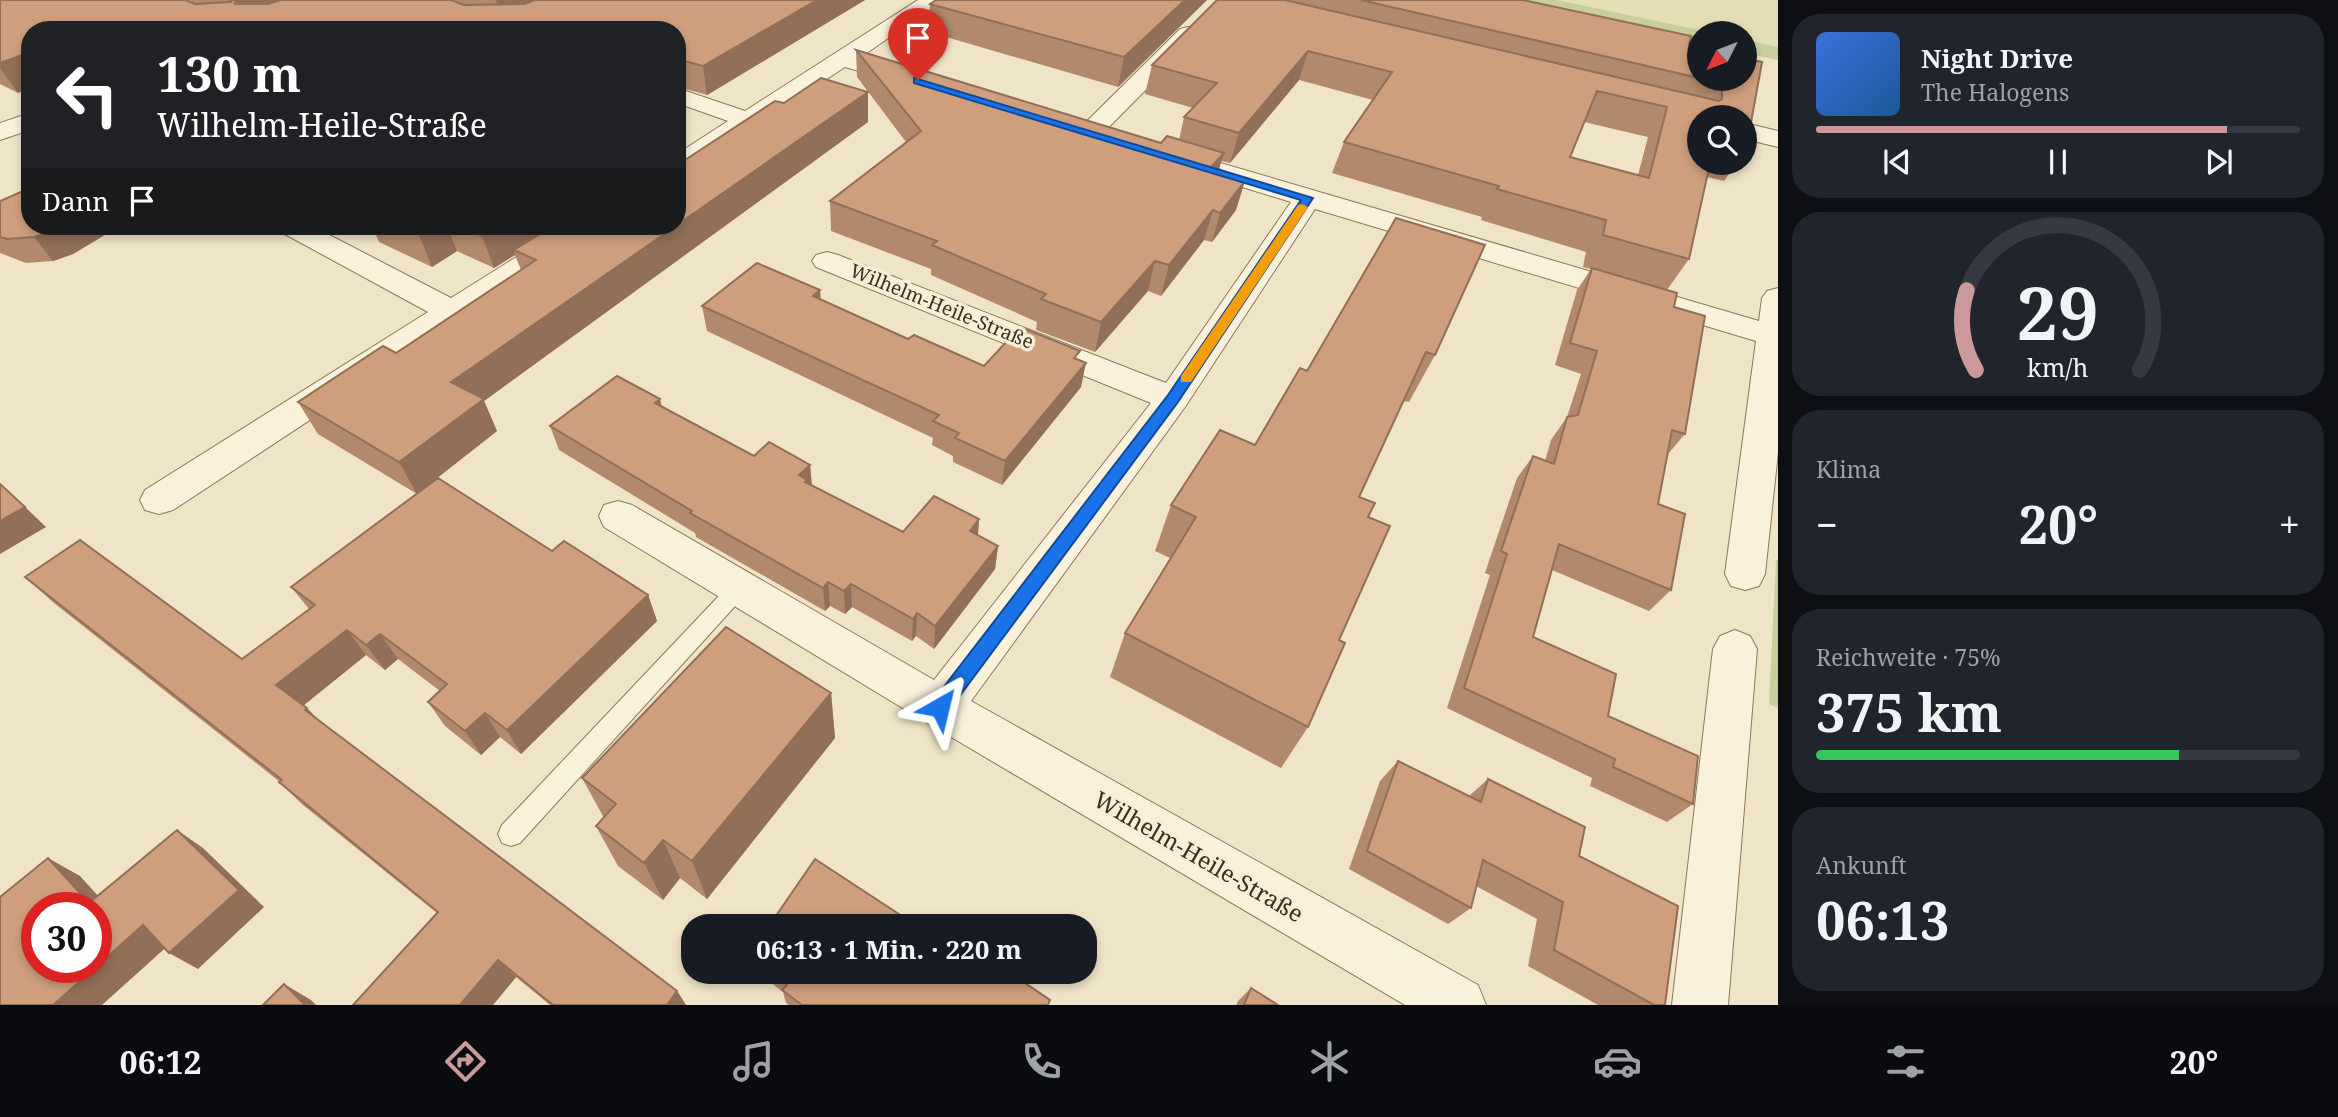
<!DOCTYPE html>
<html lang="de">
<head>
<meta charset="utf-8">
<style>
  body { margin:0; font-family:"Noto Serif",serif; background:#20242c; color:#f1f3f6; height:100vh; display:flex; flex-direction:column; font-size:26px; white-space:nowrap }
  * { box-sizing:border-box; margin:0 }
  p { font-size:23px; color:#9ea1a6 }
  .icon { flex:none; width:38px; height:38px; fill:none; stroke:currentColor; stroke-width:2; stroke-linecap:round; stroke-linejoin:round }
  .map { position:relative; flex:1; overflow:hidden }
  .sheet { display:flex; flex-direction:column; gap:14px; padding:14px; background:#0d0f14; width:560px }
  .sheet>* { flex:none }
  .top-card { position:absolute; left:21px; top:21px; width:665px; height:214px; border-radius:28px; box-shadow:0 4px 10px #0003; background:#202124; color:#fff; overflow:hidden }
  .needle { width:46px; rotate:228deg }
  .controls { position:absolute; left:1687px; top:21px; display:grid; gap:14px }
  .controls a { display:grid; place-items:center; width:70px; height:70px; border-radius:50%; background:#171b24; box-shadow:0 4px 10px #0003; font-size:35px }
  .speed { position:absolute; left:21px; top:892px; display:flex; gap:14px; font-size:35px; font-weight:700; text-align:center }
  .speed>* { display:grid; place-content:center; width:91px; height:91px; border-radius:50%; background:#171b24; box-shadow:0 4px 10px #0003; line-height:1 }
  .speed .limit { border:10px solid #d22; background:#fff; color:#111 }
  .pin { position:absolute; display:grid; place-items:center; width:60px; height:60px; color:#fff; margin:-72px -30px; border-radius:50% 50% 50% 0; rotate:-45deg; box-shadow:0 0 7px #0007 }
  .pin .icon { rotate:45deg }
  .me { position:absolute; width:77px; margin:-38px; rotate:37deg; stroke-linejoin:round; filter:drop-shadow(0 0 5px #0008) }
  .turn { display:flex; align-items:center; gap:24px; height:147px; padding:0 21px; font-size:32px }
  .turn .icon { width:91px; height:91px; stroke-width:2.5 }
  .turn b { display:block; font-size:49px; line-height:60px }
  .then { display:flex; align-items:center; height:66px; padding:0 21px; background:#0003; gap:14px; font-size:26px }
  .big { font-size:52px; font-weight:700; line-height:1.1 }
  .sheet .card { flex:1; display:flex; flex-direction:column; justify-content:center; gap:10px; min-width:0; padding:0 24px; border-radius:28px; background:#20242c }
  .sheet .dial { align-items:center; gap:0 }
  .dial svg { height:182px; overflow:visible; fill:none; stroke:#363941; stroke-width:7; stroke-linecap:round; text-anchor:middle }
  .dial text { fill:#f1f3f6; stroke:none }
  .song { display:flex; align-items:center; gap:21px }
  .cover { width:84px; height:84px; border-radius:10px; background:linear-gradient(135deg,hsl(220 70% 55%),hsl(210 70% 35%)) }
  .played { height:7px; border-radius:4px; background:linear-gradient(90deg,#cc999b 85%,#363941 85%) }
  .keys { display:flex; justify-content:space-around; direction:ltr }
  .heat { display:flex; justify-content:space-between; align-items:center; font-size:38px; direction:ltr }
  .charge { height:10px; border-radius:5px; background:linear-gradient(90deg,#34c759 75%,#363941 0) }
  .trip { position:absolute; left:681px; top:914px; width:416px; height:70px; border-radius:28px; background:#171b24; box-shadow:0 4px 10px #0003; font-weight:700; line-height:70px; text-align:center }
  .tabs { display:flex; height:112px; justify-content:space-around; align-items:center; background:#090b0e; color:#9ea1a6 }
  .tabs .icon { width:49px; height:49px }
  .tabs .on { color:#cc999b }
  .tabs b { font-size:32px; color:#f1f3f6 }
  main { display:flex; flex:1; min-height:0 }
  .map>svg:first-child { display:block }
  .farmland { fill:#e6deb5 }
  .green { fill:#c9cf9b }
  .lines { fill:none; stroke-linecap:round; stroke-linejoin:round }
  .lane-casing { stroke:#8d765c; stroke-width:2 }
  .street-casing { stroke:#8d765c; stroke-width:2 }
  .lane { fill:#faf1dc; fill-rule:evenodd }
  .street { fill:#faf1dc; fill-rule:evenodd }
  .wall { fill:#b2896c; fill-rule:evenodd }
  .shaded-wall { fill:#916f58 }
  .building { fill:#cf9f7d; stroke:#916f58; stroke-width:2; fill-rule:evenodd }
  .route { fill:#1a73e8; stroke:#114b97; stroke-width:2 }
  .slow { fill:#f59e0b }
  .labels { text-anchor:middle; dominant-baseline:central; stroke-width:7; stroke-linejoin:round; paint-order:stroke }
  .street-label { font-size:19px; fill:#3d2e20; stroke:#f7eed8 }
  .near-street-label { font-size:23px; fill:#3d2e20; stroke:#f7eed8 }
</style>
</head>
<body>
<main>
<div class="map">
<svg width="1778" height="1005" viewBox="0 0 1778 1005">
  <rect width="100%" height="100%" fill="#f0e4c8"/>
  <!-- farmland -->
  <path class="farmland" d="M1557,0H1778V47L1745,40V33H1714Z"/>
  <!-- green -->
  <g class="green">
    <path d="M1499,0H1557L1714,33H1699V43Z"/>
    <path d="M1745,40L1778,47V60L1745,53Z"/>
    <path d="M1776,560H1778V708L1769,704Z"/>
  </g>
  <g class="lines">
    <defs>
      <path id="lane" d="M739,580L746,582L749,588L746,594L520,843L511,846L502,843L498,834L502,825L732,582Z"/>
      <g id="street">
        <path d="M918,0H943L861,57L916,73L920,78L916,83L908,85L845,67L686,172L677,174V154L728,121L677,103V88L745,111Z"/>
        <path d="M1188,27L1196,29L1199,34L1196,39L1099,137L1090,140L1081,137L1077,132L1081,127L1180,29Z"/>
        <path d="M30,113V130L0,140V123Z"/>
        <path d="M1745,123L1778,131V147L1745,139Z"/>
        <path d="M1183,152L1759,321L1762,298L1767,291L1778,288V452L1765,574L1759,586L1745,590L1731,586L1725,574L1756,341L1315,209L1185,407L971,701L1478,985L1486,1005H1405L924,721L604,527L599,516L604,505L618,501L632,505L934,680L1151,403L816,267L812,261L816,255L827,252L838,255L1166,383L1291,202L1174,166L1170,160L1174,154Z"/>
        <path d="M277,226H312L451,298L566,226H600L596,232L173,510L159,514L145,510L140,500L145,490L428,312L281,232Z"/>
        <path d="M1735,630L1750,636L1757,649L1728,1005H1672L1713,649L1720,636Z"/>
      </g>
    </defs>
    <!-- lane casing -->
    <use href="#lane" class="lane-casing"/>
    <!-- street casing -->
    <use href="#street" class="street-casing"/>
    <!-- lane -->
    <use href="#lane" class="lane"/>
    <!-- street -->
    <use href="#street" class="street"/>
  </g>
  <!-- wall -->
  <g class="wall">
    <path d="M0,0H865L707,95L682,88L685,109L677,113V30H30V88L18,93L0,84Z"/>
    <path d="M1207,0L1118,87L929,32L930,4Z"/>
    <path d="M1217,0H1523L1699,48V79H1745L1746,150L1745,152V117H1699V163H1737L1724,181L1707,177L1689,259L1667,290L1674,307L1685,434L1668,454L1658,504L1671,590L1649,611L1552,570L1533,637L1693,804L1667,822L1590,786L1592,778L1447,708L1490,575L1485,573L1517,478L1533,456L1545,461L1551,440L1567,417L1581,374L1555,365L1577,290L1591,269L1583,267L1586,252L1481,220L1482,217L1332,173L1344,142L1373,100L1299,80L1230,163L1221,161L1219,169L1236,210L1212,242L1204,240L1161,296L1148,291L1095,352L1036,330L1037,322L931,275V269L831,231L830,201L906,142L857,77L856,50L1161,143L1179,140L1184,117L1193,108L1145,94L1152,65ZM1584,122L1648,137L1638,175L1570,157Z"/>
    <path d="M784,103L868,122L484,401L497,431L433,481L552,551L648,595L657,621L521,754L500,737L481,755L445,726L428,702L440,691L398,659L385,670L366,655L304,705L319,721L677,991L686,1005H550L516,977L493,1005H353L437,913L303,805L279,782H280L54,603L25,577L242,659L309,609L291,587L417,494L318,434L298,402L396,353L521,270L515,255L494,268L457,251L432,267L379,242L372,226H677L685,160Z"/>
    <path d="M0,201L108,233L73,254L53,261L26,263L0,253Z"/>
    <path d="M1396,218L1435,355L1409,402L1403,401L1359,497L1368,517L1339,640L1308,727L1281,768L1110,677L1125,633L1170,558L1155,551L1171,505L1255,445L1307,371Z"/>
    <path d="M821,300L908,339L984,366L1079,360L1081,387L1002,485L953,462V456L932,445L933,438L707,331L702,306Z"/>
    <path d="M662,407L754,456L810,465L812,485L903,532L979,519L978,535L998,546L995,569L934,649L916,636L912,641L852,607L845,614L830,606L825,611L696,537L695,533L559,450L550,426Z"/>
    <path d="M831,693L835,738L707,899L680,878L663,900L618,866L596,826L604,818L582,778Z"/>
    <path d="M1398,761L1469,796L1488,779L1579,856L1665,1005H1598L1528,966L1537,919L1476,886L1471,908L1448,924L1349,869L1380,781Z"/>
    <path d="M756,971H1007L1048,1005H789L786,1003L783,992Z"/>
    <path d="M1251,988L1278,1005H1236L1238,1001Z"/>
  </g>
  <!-- shaded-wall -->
  <g class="shaded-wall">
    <path d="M236,0H311L252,23L235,4Z"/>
    <path d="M496,0H552L504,25Z"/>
    <path d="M817,0H865L707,95L703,66Z"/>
    <path d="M1185,0H1207L1118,87L1124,57Z"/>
    <path d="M1308,51L1299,80L1230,163L1239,133Z"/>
    <path d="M30,52V88L18,93L0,68V63Z"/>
    <path d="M680,79L685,109L677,113V81Z"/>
    <path d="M868,92V122L484,401L497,431L417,494L399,462L451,382Z"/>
    <path d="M1224,153L1215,182L1212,166Z"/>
    <path d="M1245,181L1236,210L1212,242L1220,213Z"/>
    <path d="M1213,210L1204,240L1161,296L1169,265Z"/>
    <path d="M62,226H103L108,233L73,254L53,261L34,237Z"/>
    <path d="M434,226H447L457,251L432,267L419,235Z"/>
    <path d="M500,226H561L514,250L515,255L494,268L482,236Z"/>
    <path d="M1155,261L1148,291L1095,352L1101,322Z"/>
    <path d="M820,290L822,314L813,296Z"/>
    <path d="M1086,363L1081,387L1002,485L1005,461Z"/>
    <path d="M660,399L666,424L655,403Z"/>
    <path d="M810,465L812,489L799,475Z"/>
    <path d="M25,507L46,527L0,554V521Z"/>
    <path d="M979,519L977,543L970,531Z"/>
    <path d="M998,546L995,569L934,649L935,626Z"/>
    <path d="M828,582L830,606L825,611L823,588Z"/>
    <path d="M851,584L852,607L845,614L844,591Z"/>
    <path d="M648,595L657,621L521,754L507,730Z"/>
    <path d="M917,613L916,636L912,641L913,619Z"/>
    <path d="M347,630L366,655L299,709L276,685Z"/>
    <path d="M380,634L398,659L385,670L366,645Z"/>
    <path d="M831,693L835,738L707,899L692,861Z"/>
    <path d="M307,708L329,731L305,710Z"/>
    <path d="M485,713L500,737L481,755L465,731Z"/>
    <path d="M177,830L203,848L264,907L198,969L169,953Z"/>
    <path d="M663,840L680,878L663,900L644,863Z"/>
    <path d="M48,858L80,876L120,920L89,903Z"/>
    <path d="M143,925L172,942L102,1005H53L95,968H96V967Z"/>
    <path d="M498,960L516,977L493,1005H460Z"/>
    <path d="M284,984L311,1000L316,1005H305Z"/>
    <path d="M677,991L686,1005H667Z"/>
  </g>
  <!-- building -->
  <g class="building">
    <path d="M0,0H185L195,4L231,2L229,0H236L235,4H269L280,0H451L464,5L525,4L534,0H817L703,66L677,59V30H30V52L0,63Z"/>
    <path d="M936,0H1185L1124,57L930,4Z"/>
    <path d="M1217,0H1285L1719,101L1722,99V90L1732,87L1730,84L1705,79H1745V58L1762,62L1746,150H1745V117H1699V163H1710L1689,259L1603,235L1606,220L1497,189L1499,186L1344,142L1392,72L1308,51L1239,133L1184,117L1217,83L1152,65ZM1597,91L1667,107L1649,178L1570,157Z"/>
    <path d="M1361,0H1523L1691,36L1689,45L1699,48V78Z"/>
    <path d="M856,50L1161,143L1167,136L1224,153L1212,166L1245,181L1220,213L1213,210L1169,265L1155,261L1101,322L1041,299L1046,294L932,245L937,241L830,201L921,131Z"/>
    <path d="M821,78L868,92L677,225V157L685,160L775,101L784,103Z"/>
    <path d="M30,188V226H62L55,230L34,237L7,239L0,237V201Z"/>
    <path d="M1396,218L1485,245L1435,355L1426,352L1359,497L1375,503L1368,517L1390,526L1339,640L1345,643L1308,727L1125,633L1196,517L1171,505L1220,430L1255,445L1300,368L1307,371Z"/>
    <path d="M398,226H434L419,235Z"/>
    <path d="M459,226H500L482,236Z"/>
    <path d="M553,226H676L451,382L484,399L399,462L298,402L383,346L396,353L536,260L514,250Z"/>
    <path d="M757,263L820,290L813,296L908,339L914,335L984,366L1020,327L1080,351L1074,358L1086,363L1005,461L955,438L959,433L933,421L939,415L702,306Z"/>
    <path d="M1592,268L1677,293L1674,307L1705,316L1685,434L1672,430L1658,504L1685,514L1671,590L1559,544L1533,637L1616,674L1608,716L1698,756L1693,804L1613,767L1615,759L1464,688L1507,554L1501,551L1533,456L1554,464L1567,417L1578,415L1597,351L1570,343Z"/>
    <path d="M617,376L660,399L655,403L754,456L769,442L810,465L799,475L807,480L805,482L903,532L934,496L979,519L970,531L998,546L935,626L917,613L913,619L851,584L844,591L828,582L823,588L690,513L692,511L550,426Z"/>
    <path d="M438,478L552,551L564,541L648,595L507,730L485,713L465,731L428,702L447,684L380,634L366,645L347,630L276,685L307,708L305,710L677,991L667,1005H553L498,960L460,1005H353L438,912L279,782L282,780L25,577L80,540L242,659L315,605L291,587Z"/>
    <path d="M0,484L25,507L0,521Z"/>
    <path d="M726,627L831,693L692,861L663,840L644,863L596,826L616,804L582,778Z"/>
    <path d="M1398,761L1481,802L1488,779L1585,827L1579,856L1678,906L1665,1005H1654L1554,950L1563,902L1483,860L1471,908L1367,851Z"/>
    <path d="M177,830L239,890L169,953L143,925L96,967V908H37V968H95L53,1005H0V897L48,858L89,903Z"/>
    <path d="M815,859L917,926H769Z"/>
    <path d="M930,921L937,926H927Z"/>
    <path d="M769,971H1007L1050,1000L1048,1005H802L782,990L787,985Z"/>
    <path d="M284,984L305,1005H263Z"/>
    <path d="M1251,988L1278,1005H1244Z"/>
  </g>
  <!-- route -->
  <path class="route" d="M914,78L1313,198L1178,402L947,713L940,716L933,713L930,707L933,701L1168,395L1301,200L914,83Z"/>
  <!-- slow -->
  <path class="slow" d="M1302,204L1308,207L1191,382H1181V376L1298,205Z"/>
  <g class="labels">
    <!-- street labels -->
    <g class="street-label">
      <text transform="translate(942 306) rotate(22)">Wilhelm-Heile-Straße</text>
    </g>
    <!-- near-street labels -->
    <g class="near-street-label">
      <text transform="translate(1199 856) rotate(30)">Wilhelm-Heile-Straße</text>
    </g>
  </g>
</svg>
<div class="controls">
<a><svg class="needle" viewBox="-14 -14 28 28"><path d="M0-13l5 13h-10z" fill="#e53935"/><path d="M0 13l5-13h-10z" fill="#9ea1a6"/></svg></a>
<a><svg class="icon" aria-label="search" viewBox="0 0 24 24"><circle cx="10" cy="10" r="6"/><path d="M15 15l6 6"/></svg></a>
</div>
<div class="speed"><div class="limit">30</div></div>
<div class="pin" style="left:918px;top:80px;background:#d93025"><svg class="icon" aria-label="arrive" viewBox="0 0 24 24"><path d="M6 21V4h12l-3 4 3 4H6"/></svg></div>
<svg class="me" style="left:940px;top:707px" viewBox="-20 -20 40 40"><path d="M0-17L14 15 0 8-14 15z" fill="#1a73e8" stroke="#fff" stroke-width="4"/></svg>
<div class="trip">06:13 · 1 Min. · 220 m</div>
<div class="top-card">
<div class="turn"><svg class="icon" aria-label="left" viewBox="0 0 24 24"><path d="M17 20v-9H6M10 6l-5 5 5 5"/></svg><div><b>130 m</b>Wilhelm-Heile-Straße</div></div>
<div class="then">Dann<svg class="icon" aria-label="arrive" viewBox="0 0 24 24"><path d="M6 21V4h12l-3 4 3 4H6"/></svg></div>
</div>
</div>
<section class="sheet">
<div class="card">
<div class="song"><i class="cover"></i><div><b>Night Drive</b><p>The Halogens</p></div></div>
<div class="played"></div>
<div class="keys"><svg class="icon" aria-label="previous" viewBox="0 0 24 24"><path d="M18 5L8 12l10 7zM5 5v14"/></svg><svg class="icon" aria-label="pause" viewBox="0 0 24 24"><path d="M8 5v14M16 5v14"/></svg><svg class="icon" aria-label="next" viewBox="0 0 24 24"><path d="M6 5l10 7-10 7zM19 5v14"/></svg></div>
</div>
<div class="card dial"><svg viewBox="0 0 100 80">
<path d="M14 69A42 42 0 1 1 86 69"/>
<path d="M14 69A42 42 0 0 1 10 34" stroke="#cc999b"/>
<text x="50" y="56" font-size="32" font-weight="700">29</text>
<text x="50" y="72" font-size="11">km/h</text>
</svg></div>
<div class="card"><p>Klima</p>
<div class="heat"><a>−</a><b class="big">20°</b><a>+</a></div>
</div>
<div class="card"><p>Reichweite · 75%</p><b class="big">375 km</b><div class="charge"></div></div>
<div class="card"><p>Ankunft</p><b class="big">06:13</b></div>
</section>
</main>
<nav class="tabs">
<b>06:12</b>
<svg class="icon on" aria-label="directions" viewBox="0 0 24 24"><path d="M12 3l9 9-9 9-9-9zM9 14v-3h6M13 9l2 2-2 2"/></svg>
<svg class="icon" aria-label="music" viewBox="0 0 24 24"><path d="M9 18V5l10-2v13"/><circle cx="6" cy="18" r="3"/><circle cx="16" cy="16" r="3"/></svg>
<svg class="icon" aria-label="phone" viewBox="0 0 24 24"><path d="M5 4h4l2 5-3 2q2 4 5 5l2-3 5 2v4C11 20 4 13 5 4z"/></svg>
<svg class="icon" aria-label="climate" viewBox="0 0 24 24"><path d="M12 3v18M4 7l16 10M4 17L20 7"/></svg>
<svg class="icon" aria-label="car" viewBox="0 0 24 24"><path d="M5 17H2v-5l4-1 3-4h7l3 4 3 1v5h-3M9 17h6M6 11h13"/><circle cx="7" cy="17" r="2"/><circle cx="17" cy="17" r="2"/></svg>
<svg class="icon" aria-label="filters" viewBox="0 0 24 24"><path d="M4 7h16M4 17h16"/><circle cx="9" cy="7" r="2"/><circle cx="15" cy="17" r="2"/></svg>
<b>20°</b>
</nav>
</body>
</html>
